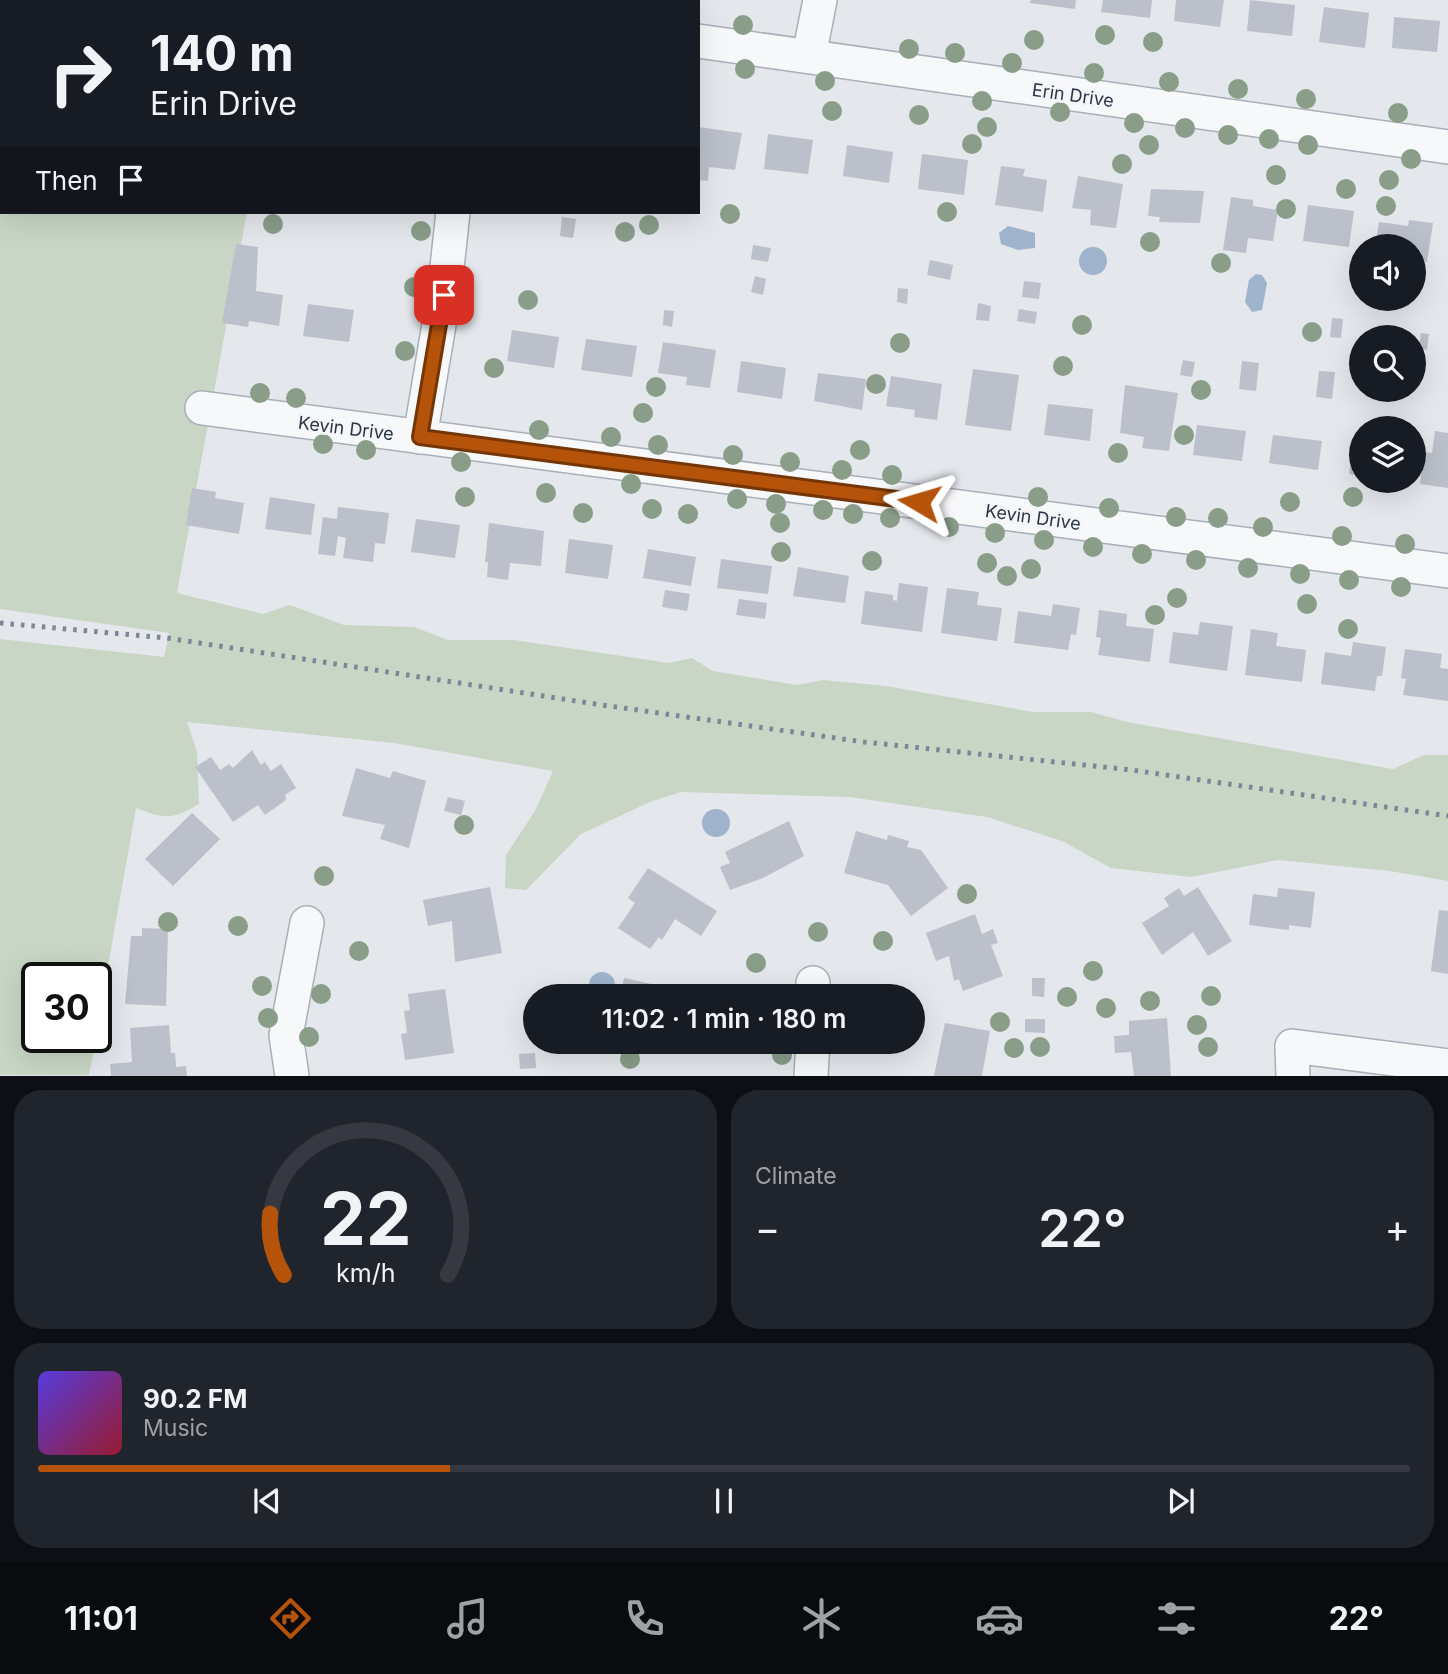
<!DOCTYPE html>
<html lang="en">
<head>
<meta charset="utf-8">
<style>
  body { margin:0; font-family:Inter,sans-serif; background:#20242c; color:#f1f3f6; height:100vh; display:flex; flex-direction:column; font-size:26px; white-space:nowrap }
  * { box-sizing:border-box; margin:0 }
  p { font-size:23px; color:#9ea1a6 }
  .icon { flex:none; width:38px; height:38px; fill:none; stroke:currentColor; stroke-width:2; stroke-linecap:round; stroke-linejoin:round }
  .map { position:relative; height:1076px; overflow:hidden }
  .side { display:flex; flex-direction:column; gap:14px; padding:14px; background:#0d0f14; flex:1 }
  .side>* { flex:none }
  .guide { position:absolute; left:0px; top:0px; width:700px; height:214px; box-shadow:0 7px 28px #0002; background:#171b24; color:#f1f3f6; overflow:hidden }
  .tools { position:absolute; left:1349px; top:234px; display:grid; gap:14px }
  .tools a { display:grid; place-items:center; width:77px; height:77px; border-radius:50%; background:#171b24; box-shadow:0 7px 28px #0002; font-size:35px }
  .speed { position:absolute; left:21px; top:962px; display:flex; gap:14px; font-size:35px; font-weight:700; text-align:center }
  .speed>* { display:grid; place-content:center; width:91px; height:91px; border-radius:50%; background:#171b24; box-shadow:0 7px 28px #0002; line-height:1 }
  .speed .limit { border:4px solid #111; border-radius:10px; background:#fff; color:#111 }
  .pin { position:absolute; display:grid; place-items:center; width:60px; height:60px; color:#fff; margin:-30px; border-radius:14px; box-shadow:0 4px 10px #0006 }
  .me { position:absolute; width:77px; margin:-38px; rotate:277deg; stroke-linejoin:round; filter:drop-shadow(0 0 5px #0008) }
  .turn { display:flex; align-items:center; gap:24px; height:147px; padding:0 35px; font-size:32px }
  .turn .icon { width:91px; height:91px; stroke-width:2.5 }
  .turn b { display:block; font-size:49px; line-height:60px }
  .then { display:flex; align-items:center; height:66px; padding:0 35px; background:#0003; gap:14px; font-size:26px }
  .big { font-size:52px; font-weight:600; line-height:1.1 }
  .side .widget { flex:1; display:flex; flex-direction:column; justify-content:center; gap:10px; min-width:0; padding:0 24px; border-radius:28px; background:#20242c }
  .side .dial { align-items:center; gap:0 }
  .dial svg { height:182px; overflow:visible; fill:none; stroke:#363941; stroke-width:7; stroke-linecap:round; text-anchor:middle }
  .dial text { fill:#f1f3f6; stroke:none }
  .song { display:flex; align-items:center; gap:21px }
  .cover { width:84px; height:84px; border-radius:10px; background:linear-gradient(135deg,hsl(250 70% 55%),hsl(350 70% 35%)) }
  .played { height:7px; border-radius:4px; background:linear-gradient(90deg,#b45309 30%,#363941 30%) }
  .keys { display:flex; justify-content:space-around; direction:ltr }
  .heat { display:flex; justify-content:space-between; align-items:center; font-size:38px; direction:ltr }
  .side .tiles { flex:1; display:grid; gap:14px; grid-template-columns:1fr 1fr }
  .widget:last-child { grid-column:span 2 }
  .trip { position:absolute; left:523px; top:984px; width:402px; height:70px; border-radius:35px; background:#171b24; box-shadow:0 7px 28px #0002; font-weight:600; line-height:70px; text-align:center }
  .menu { display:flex; height:112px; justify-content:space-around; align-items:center; background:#090b0e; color:#9ea1a6 }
  .menu .icon { width:49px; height:49px }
  .menu .current { color:#b45309 }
  .menu b { font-size:32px; color:#f1f3f6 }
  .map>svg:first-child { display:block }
  .green { fill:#c9d6c5 }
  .water { fill:#9fb4cc }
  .building { fill:#bbc0ca }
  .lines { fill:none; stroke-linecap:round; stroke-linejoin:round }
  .minor-casing { stroke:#a9aeb7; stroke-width:36 }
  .minor { stroke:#f7f8fa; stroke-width:33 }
  .rail { stroke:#7d8696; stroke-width:5; stroke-dasharray:3.5 7; stroke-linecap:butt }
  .tree { fill:#899d89 }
  .route-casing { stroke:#753606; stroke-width:18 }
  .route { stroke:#b45309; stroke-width:12 }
  .labels { text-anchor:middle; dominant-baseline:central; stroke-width:6; stroke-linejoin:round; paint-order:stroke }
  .street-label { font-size:18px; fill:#2b3445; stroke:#f4f6f9 }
</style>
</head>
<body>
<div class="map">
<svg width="1448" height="1076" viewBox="0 0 1448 1076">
  <rect width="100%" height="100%" fill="#e4e7ec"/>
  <!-- green -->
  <path class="green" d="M0,0H289L2,2V212H247L177,593L263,614L290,605L344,625L414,627L448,640H514L669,663L692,658L713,671L797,685L823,680L886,686L1033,712H1091L1127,722L1393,769L1424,755H1448V881L1390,871L1278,860L1191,877L1111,868L1062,841L987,817L849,797L681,792L650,802L581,834L526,890L505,888L506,855L535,811L553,771L394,743L187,722L197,752L199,804C173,820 164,819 136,808L96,1034V978H37V1038H96L89,1075H0V639L164,657L169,633L0,609Z"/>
  <!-- water -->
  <g class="water">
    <path d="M1008,226L1035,233V248L1018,250L1001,244L999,233Z"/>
    <circle cx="1093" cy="261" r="14"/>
    <path d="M1256,274L1262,275L1267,283L1262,310L1252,312L1245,302L1249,280Z"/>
    <circle cx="716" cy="823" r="14"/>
    <circle cx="602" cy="985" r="13"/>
  </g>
  <!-- building -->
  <g class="building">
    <path d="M1031,0H1076L1075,9L1030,3Z"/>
    <path d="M1103,0H1152L1150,18L1101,12Z"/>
    <path d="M1176,0H1224L1220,27L1174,21Z"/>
    <path d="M1250,0L1295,5L1292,36L1247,31Z"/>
    <path d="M1324,7L1369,13L1365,48L1319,42Z"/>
    <path d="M1394,17L1440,21L1437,52L1392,48Z"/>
    <path d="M698,127L742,133L735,170L709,167L708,181L698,180Z"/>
    <path d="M768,134L813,140L808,174L764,169Z"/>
    <path d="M847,145L893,152L889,183L843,176Z"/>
    <path d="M922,154L968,160L964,195L918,189Z"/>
    <path d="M1001,166L1025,169L1023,176L1047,180L1043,212L995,205Z"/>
    <path d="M1078,176L1123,184L1116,228L1090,225L1091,210L1072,208Z"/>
    <path d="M1151,189L1204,191L1200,223L1159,222L1160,217L1148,216Z"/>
    <path d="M1231,197L1253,200V206L1278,210L1273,241L1248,238L1246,253L1223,250Z"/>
    <path d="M1308,205L1354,211L1349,247L1303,241Z"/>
    <path d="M562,217L576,219L573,238L560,236Z"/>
    <path d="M1409,220L1433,223L1427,262L1414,260V247H1375L1379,222L1408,226Z"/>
    <path d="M236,244L258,247L256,291L283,295L279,326L249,321L248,327L222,323Z"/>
    <path d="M753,245L771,248L768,262L751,259Z"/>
    <path d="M930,260L953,265L950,280L927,275Z"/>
    <path d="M755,276L766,279L763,295L751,292Z"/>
    <path d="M1024,281L1041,283L1039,299L1022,297Z"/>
    <path d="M898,288L908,289L907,304L897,302Z"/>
    <path d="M978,303L991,306L989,321L976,320Z"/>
    <path d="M308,304L354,310L349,342L303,336Z"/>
    <path d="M1019,309L1037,312L1035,324L1017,321Z"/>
    <path d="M664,310L674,311L672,327L663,325Z"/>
    <path d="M1332,318L1343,319L1341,338L1330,337Z"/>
    <path d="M512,330L559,337L554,368L507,361Z"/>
    <path d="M1421,333L1429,334L1427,350L1419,348Z"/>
    <path d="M586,339L637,346L632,377L581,370Z"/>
    <path d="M663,342L716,350L710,388L686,385L687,377L658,373Z"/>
    <path d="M1183,360L1195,362L1192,377L1180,375Z"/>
    <path d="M741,361L786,368L782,399L737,392Z"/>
    <path d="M1242,361L1259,363L1256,391L1239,389Z"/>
    <path d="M973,369L1019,375L1011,431L965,425Z"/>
    <path d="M1319,371L1335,372L1332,399L1316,397Z"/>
    <path d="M818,373L866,379L862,410L814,401Z"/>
    <path d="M891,376L942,384L937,420L914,417L915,410L886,406Z"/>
    <path d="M1125,385L1178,393L1169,451L1142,448L1144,437L1120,433Z"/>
    <path d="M1048,404L1093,409L1090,441L1044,435Z"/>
    <path d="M1197,425L1246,431L1242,461L1193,455Z"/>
    <path d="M1435,431L1448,433V488L1420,484L1424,452L1432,453Z"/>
    <path d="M1273,435L1322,441L1318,470L1269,463Z"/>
    <path d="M1353,443L1362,444V476L1349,474Z"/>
    <path d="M192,488L216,492L215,498L244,503L239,534L186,525Z"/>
    <path d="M270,497L315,504L311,535L265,529Z"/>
    <path d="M338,507L389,513L385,544L375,543L373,562L343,558L346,538L338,536L335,556L318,554L323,517L337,519Z"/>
    <path d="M416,519L460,525L455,558L411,552Z"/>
    <path d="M489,523L544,531L541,566L510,563L508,580L487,577L488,562H485Z"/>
    <path d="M569,539L613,545L608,579L565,573Z"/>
    <path d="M648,549L696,557L691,586L643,578Z"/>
    <path d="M721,559L772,566L768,594L717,588Z"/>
    <path d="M798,567L849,576L845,603L793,596Z"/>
    <path d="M899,583L928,587L922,632L861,624L865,591L893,595V600L897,601Z"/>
    <path d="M947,588L979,592L977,605L1002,608L997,641L941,633Z"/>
    <path d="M665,590L690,594L687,611L662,607Z"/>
    <path d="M739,599L767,603L765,619L736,615Z"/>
    <path d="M1053,604L1080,608L1076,635L1071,634L1068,650L1014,643L1018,611L1051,616Z"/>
    <path d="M1099,610L1127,614L1126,626L1154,629L1150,662L1098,655L1101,638L1096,637Z"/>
    <path d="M1200,622L1233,626L1227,671L1169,663L1173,632L1198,635Z"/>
    <path d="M1251,629L1278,633L1276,646L1306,650L1302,682L1245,675Z"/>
    <path d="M1353,642L1386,647L1382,676H1377L1375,691L1321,684L1325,652L1351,656Z"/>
    <path d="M1405,649L1442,654L1440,668L1448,669V701L1403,695L1406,679L1401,678Z"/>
    <path d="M252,750L261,765L265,762L271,771L281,764L296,788L285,795L286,800L265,815L258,805L233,822L195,767L211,757L220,770L229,764L233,768Z"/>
    <path d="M356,768L390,778L393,771L426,781L409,848L380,839L385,825L342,816Z"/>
    <path d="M448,797L465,801L461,815L444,811Z"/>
    <path d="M192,813L220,839L173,886L145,859Z"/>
    <path d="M789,821L804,856L763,878L730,890L720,867L730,863L725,852Z"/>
    <path d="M856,831L887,840L888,835L909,841L907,847L921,850L948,888L911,916L888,885L844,873Z"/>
    <path d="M648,868L717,911L701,936L675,919L662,940L659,937L650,949L618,928L635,903L628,898Z"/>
    <path d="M490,887L502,953L455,962L452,921L428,926L423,900Z"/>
    <path d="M1198,887L1232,941L1208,956L1193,932L1162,955L1142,923L1169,906L1164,898L1179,888L1184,896Z"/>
    <path d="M1278,888L1315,892L1311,928L1289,925V930L1249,925L1253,894L1277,897Z"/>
    <path d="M1439,910L1448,911V974L1431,971Z"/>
    <path d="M975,914L982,934L993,929L998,943L991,945L1003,976L963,991L959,979L954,981L949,956L936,961L926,933Z"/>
    <path d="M142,928L168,929L166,1006L125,1004L131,936H142Z"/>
    <path d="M624,978L661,986L659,996H620Z"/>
    <path d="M1032,978H1045L1044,997L1032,996Z"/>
    <path d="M445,989L454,1053L405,1060L401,1034L407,1033L404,1011L410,1010L408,994Z"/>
    <path d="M1167,1018L1171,1076H1134L1131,1052L1115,1053L1114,1036L1129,1035V1021Z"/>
    <path d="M1025,1019H1045V1033L1025,1032Z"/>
    <path d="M945,1023L990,1031L982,1076H934Z"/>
    <path d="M169,1025L171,1053H175L176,1067L186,1066L187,1076H111L110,1064L132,1062L130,1028Z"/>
    <path d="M614,1041H650L648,1050Z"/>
    <path d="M535,1053L536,1068L520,1069L519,1054Z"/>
  </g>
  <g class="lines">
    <defs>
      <g id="minor">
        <path d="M698,41L1448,147"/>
        <path d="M809,56L820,0"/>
        <path d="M202,408L1448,571"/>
        <path d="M420,437L444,295L453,212"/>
        <path d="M813,996V983"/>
        <path d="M292,1076L286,1035L307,923"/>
        <path d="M811,1076L813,1041"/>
        <path d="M1293,1076L1292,1046L1448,1066"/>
      </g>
    </defs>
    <!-- minor casing -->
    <use href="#minor" class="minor-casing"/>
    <!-- minor -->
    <use href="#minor" class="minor"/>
    <!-- rail -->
    <path class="rail" d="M0,623L167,638L602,705L864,742L1132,770L1448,816"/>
  </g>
  <!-- trees -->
  <g class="tree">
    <circle cx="743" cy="25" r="10"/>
    <circle cx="1105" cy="35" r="10"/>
    <circle cx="1034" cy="40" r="10"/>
    <circle cx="1153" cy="42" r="10"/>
    <circle cx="909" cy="49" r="10"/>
    <circle cx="955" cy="53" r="10"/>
    <circle cx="1012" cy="63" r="10"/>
    <circle cx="745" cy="69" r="10"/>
    <circle cx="1094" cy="73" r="10"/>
    <circle cx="825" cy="81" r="10"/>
    <circle cx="1169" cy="82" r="10"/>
    <circle cx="1238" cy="89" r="10"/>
    <circle cx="1306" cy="99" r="10"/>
    <circle cx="982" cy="101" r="10"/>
    <circle cx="832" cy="111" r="10"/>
    <circle cx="1060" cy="112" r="10"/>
    <circle cx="1398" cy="113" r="10"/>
    <circle cx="919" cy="115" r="10"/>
    <circle cx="1134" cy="123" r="10"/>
    <circle cx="987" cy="127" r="10"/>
    <circle cx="1185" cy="128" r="10"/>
    <circle cx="1228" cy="135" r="10"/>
    <circle cx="1269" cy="139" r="10"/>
    <circle cx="972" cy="144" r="10"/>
    <circle cx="1149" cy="145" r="10"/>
    <circle cx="1308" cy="145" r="10"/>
    <circle cx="1411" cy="159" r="10"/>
    <circle cx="1122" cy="164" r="10"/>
    <circle cx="1276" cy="175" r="10"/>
    <circle cx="1389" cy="180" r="10"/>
    <circle cx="1346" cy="189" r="10"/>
    <circle cx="1386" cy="206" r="10"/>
    <circle cx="1286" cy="209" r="10"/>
    <circle cx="947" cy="212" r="10"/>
    <circle cx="730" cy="214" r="10"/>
    <circle cx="273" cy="224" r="10"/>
    <circle cx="649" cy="225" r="10"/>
    <circle cx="421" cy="231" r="10"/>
    <circle cx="625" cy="232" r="10"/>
    <circle cx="1150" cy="242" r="10"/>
    <circle cx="1221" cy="263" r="10"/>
    <circle cx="414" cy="287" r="10"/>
    <circle cx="528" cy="300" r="10"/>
    <circle cx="1082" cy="325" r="10"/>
    <circle cx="1312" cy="332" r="10"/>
    <circle cx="900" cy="343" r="10"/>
    <circle cx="405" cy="351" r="10"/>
    <circle cx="1063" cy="366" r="10"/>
    <circle cx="494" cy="368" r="10"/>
    <circle cx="876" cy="384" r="10"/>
    <circle cx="656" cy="387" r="10"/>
    <circle cx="1201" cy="390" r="10"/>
    <circle cx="260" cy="393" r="10"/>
    <circle cx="296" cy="398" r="10"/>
    <circle cx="643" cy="413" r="10"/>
    <circle cx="539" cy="430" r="10"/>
    <circle cx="1184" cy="435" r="10"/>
    <circle cx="611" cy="437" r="10"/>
    <circle cx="323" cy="444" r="10"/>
    <circle cx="658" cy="445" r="10"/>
    <circle cx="366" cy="450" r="10"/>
    <circle cx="860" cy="450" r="10"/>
    <circle cx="1118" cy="453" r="10"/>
    <circle cx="733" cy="455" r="10"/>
    <circle cx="461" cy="462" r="10"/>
    <circle cx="790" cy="462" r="10"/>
    <circle cx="842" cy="470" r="10"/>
    <circle cx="892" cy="475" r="10"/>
    <circle cx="631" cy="484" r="10"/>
    <circle cx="546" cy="493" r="10"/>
    <circle cx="465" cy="497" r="10"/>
    <circle cx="1038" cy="497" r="10"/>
    <circle cx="1353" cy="497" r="10"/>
    <circle cx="737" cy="499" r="10"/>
    <circle cx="1290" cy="502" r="10"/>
    <circle cx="776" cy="504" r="10"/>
    <circle cx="1109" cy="508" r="10"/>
    <circle cx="652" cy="509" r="10"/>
    <circle cx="823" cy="510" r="10"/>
    <circle cx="583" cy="513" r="10"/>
    <circle cx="688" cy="514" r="10"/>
    <circle cx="853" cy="514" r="10"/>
    <circle cx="1176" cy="517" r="10"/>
    <circle cx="890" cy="518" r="10"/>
    <circle cx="1218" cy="518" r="10"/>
    <circle cx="780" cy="523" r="10"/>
    <circle cx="949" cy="527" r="10"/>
    <circle cx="1263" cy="527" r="10"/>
    <circle cx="995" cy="533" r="10"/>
    <circle cx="1342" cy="536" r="10"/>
    <circle cx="1044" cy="540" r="10"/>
    <circle cx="1405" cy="544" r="10"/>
    <circle cx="1093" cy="547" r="10"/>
    <circle cx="781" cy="552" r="10"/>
    <circle cx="1142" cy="554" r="10"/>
    <circle cx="1196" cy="560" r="10"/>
    <circle cx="872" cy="561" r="10"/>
    <circle cx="987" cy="563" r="10"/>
    <circle cx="1248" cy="568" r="10"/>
    <circle cx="1031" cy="569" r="10"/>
    <circle cx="1300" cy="574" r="10"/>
    <circle cx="1007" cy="576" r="10"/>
    <circle cx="1349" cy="580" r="10"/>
    <circle cx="1401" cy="587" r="10"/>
    <circle cx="1177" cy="598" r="10"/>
    <circle cx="1307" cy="604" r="10"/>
    <circle cx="1155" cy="615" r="10"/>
    <circle cx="1348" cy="629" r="10"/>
    <circle cx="464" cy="825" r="10"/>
    <circle cx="324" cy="876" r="10"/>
    <circle cx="967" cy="894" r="10"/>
    <circle cx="168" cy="922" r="10"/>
    <circle cx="238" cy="926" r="10"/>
    <circle cx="818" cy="932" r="10"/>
    <circle cx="883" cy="941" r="10"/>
    <circle cx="359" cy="951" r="10"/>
    <circle cx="756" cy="963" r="10"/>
    <circle cx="1093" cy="971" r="10"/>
    <circle cx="262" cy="986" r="10"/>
    <circle cx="321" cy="994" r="10"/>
    <circle cx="1211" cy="996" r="10"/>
    <circle cx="1067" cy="997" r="10"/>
    <circle cx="1150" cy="1001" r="10"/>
    <circle cx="1106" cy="1008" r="10"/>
    <circle cx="268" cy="1018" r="10"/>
    <circle cx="1000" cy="1022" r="10"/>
    <circle cx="1197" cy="1025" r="10"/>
    <circle cx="309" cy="1037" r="10"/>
    <circle cx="1040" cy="1047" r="10"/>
    <circle cx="1208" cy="1047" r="10"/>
    <circle cx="1014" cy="1048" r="10"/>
    <circle cx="782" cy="1055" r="10"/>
    <circle cx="630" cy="1059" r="10"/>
  </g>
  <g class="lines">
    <defs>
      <path id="route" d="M444,295L420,437L919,502"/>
    </defs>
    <!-- route casing -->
    <use href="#route" class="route-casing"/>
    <!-- route -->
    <use href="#route" class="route"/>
  </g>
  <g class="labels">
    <!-- street labels -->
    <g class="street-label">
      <text transform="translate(1073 95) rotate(8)">Erin Drive</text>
      <text transform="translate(346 428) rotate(7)">Kevin Drive</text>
      <text transform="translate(1033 517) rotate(8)">Kevin Drive</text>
    </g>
  </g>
</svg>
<div class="tools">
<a><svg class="icon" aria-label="sound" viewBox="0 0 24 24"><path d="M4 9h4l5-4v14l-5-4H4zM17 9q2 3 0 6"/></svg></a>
<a><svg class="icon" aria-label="search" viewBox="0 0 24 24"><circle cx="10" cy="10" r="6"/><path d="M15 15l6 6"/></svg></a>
<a><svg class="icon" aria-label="layers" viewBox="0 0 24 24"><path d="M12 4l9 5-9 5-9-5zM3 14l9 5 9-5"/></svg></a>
</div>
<div class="speed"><div class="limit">30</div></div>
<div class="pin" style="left:444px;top:295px;background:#d93025"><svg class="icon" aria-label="arrive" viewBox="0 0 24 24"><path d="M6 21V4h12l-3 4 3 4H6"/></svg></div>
<svg class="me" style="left:919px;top:502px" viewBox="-20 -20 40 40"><path d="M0-17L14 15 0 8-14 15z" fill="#b45309" stroke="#fff" stroke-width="4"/></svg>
<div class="trip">11:02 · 1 min · 180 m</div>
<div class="guide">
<div class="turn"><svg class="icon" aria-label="right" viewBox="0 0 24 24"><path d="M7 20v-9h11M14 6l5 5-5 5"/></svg><div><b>140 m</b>Erin Drive</div></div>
<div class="then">Then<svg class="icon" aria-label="arrive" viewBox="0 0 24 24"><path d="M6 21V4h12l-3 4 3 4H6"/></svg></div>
</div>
</div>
<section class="side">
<div class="tiles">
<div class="widget dial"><svg viewBox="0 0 100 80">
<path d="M14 69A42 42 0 1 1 86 69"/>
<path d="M14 69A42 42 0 0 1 8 42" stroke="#b45309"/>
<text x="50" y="56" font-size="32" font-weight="700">22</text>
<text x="50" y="72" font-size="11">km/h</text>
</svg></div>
<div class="widget"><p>Climate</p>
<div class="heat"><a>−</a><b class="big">22°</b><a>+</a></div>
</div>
<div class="widget">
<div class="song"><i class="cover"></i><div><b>90.2 FM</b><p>Music</p></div></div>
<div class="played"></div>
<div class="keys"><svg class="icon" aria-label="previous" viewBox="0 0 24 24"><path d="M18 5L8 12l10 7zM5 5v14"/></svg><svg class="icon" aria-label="pause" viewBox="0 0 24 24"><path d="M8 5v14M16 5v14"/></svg><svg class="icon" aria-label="next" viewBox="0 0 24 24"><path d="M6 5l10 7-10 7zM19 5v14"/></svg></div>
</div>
</div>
</section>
<nav class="menu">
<b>11:01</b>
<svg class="icon current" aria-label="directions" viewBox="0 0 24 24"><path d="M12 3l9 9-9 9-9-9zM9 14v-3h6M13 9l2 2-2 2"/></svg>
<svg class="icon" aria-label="music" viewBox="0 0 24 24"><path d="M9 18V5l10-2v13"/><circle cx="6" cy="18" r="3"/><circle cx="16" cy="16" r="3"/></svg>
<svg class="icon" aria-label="phone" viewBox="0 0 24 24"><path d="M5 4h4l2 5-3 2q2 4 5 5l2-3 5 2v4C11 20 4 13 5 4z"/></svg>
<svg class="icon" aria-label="climate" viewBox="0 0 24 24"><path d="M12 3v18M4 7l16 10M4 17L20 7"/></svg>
<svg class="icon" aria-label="car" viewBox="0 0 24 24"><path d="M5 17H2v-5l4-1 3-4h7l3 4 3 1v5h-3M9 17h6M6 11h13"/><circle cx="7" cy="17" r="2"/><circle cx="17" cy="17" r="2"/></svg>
<svg class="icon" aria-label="filters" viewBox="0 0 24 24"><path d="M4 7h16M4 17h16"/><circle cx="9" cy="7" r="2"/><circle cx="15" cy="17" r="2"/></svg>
<b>22°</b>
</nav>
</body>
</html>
